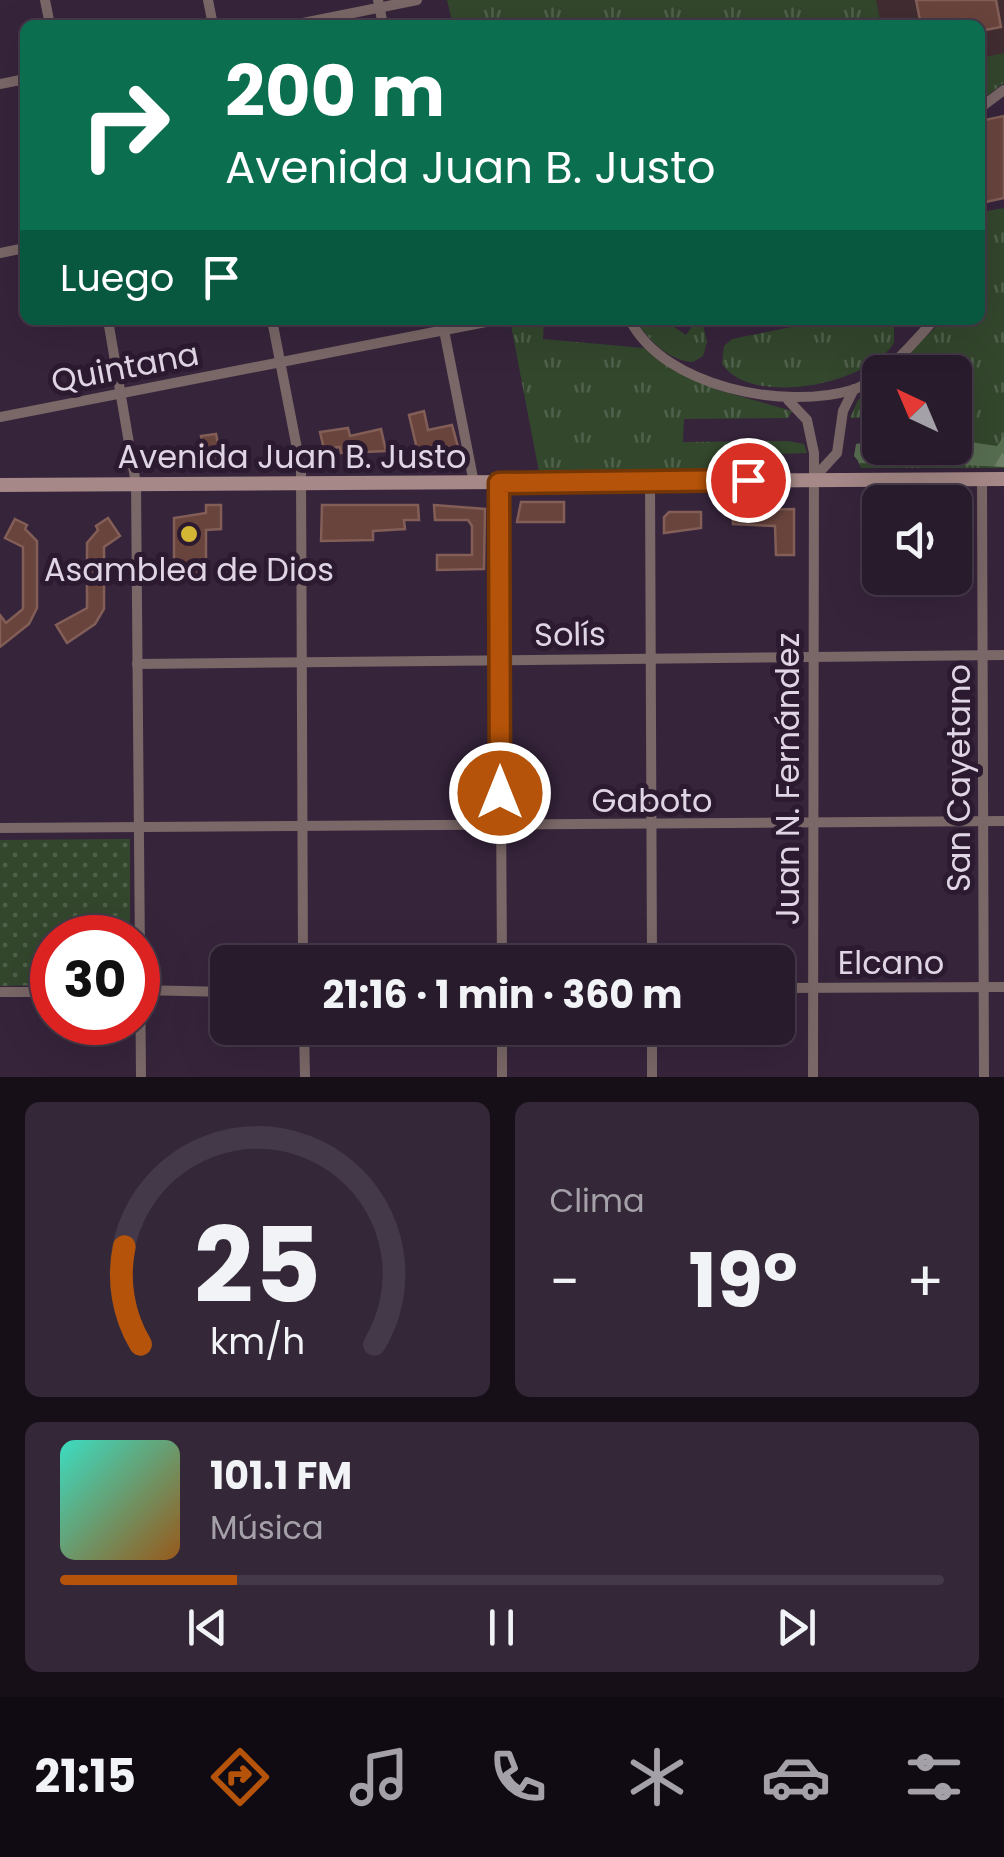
<!DOCTYPE html>
<html lang="es">
<head>
<meta charset="utf-8">
<style>
  body { margin:0; font-family:Poppins,sans-serif; background:#342838; color:#f1f3f6; height:100vh; display:flex; flex-direction:column; font-size:38px; white-space:nowrap }
  * { box-sizing:border-box; margin:0 }
  p { font-size:32px; color:#a5a1a9 }
  .icon { flex:none; width:55px; height:55px; fill:none; stroke:currentColor; stroke-width:2; stroke-linecap:round; stroke-linejoin:round }
  .map { position:relative; height:1077px; overflow:hidden }
  .details { display:flex; flex-direction:column; gap:25px; padding:25px; background:#160f18; flex:1 }
  .details>* { flex:none }
  .hud { position:absolute; left:20px; top:20px; width:965px; height:305px; border-radius:15px; box-shadow:0 10px 40px #0002,0 0 0 2px #443948; background:#0b6e4f; color:#fff; overflow:hidden }
  .needle { width:65px; rotate:316deg }
  .buttons { position:absolute; left:862px; top:355px; display:grid; gap:20px }
  .buttons a { display:grid; place-items:center; width:110px; height:110px; border-radius:15px; background:#281b2c; box-shadow:0 10px 40px #0002,0 0 0 2px #443948; font-size:50px }
  .speed { position:absolute; left:30px; top:915px; display:flex; gap:20px; font-size:50px; font-weight:700; text-align:center }
  .speed>* { display:grid; place-content:center; width:130px; height:130px; border-radius:50%; background:#281b2c; box-shadow:0 10px 40px #0002,0 0 0 2px #443948; line-height:1 }
  .speed .limit { border:15px solid #d22; background:#fff; color:#111 }
  .pin { position:absolute; display:grid; place-items:center; width:85px; height:85px; color:#fff; margin:-42px; border:5px solid #fff; border-radius:50%; box-shadow:0 2px 10px #0007 }
  .me { position:absolute; width:110px; margin:-55px; rotate:0deg; stroke-linejoin:round; filter:drop-shadow(0 0 8px #0008) }
  .turn { display:flex; align-items:center; gap:35px; height:210px; padding:0 40px; font-size:45px }
  .turn .icon { width:130px; height:130px; stroke-width:2.5 }
  .turn b { display:block; font-size:70px; line-height:85px }
  .then { display:flex; align-items:center; height:95px; padding:0 40px; background:#0003; gap:20px; font-size:38px }
  .big { font-size:75px; font-weight:700; line-height:1.1 }
  .details .widget { flex:1; display:flex; flex-direction:column; justify-content:center; gap:15px; min-width:0; padding:0 35px; border-radius:15px; background:#342838 }
  .details .dial { align-items:center; gap:0 }
  .dial svg { height:260px; overflow:visible; fill:none; stroke:#443948; stroke-width:7; stroke-linecap:round; text-anchor:middle }
  .dial text { fill:#f1f3f6; stroke:none }
  .song { display:flex; align-items:center; gap:30px }
  .cover { width:120px; height:120px; border-radius:15px; background:linear-gradient(135deg,hsl(170 70% 55%),hsl(30 70% 35%)) }
  .played { height:10px; border-radius:5px; background:linear-gradient(90deg,#b45309 20%,#443948 20%) }
  .keys { display:flex; justify-content:space-around; direction:ltr }
  .heat { display:flex; justify-content:space-between; align-items:center; font-size:55px; direction:ltr }
  .details .tiles { flex:1; display:grid; gap:25px; grid-template-columns:1fr 1fr }
  .widget:last-child { grid-column:span 2 }
  .trip { position:absolute; left:210px; top:945px; width:585px; height:100px; border-radius:15px; background:#281b2c; box-shadow:0 10px 40px #0002,0 0 0 2px #443948; font-weight:700; line-height:100px; text-align:center }
  .dock { display:flex; height:160px; justify-content:space-around; align-items:center; background:#100b12; color:#a5a1a9 }
  .dock .icon { width:70px; height:70px }
  .dock .active { color:#b45309 }
  .dock b { font-size:45px; color:#f1f3f6 }
  .map>svg:first-child { display:block }
  .commercial { fill:#412d31 }
  .grass { fill:url(#grass-tufts) }
  .forest { fill:url(#forest-firs) }
  .park { fill:url(#park-dots) }
  .building { fill:#69443d; stroke:#825e57; stroke-width:2.5 }
  .lines { fill:none; stroke-linecap:round; stroke-linejoin:round }
  .minor { stroke:#7a6767; stroke-width:10 }
  .secondary { stroke:#a58887; stroke-width:14 }
  .route-casing { stroke:#753606; stroke-width:25 }
  .route { stroke:#b45309; stroke-width:18 }
  .poi-dot { fill:#d4b635; stroke:#2c1a31; stroke-width:4 }
  .labels { text-anchor:middle; dominant-baseline:central; stroke-width:10; stroke-linejoin:round; paint-order:stroke }
  .street-label { font-size:32px; fill:#e0d5e4; stroke:#2c1a31 }
  .poi-label { font-size:32px; fill:#e0d5e4; stroke:#2c1a31 }
</style>
</head>
<body>
<div class="map">
<svg width="1004" height="1077" viewBox="0 0 1004 1077">
  <defs>
    <pattern id="grass-tufts" width="24" height="20" patternUnits="userSpaceOnUse" patternTransform="scale(2.5)"><rect width="24" height="20" fill="#33472d"/><path d="M3 7l-1-3M5 7V3M7 7l1-3M15 17l-1-3M17 17v-4M19 17l1-3" fill="none" stroke="#50614b"/></pattern>
    <pattern id="forest-firs" width="22" height="20" patternUnits="userSpaceOnUse" patternTransform="scale(2.5)"><rect width="22" height="20" fill="#576d50"/><path d="M5 1l3.5 6h-7zM16 11l3.5 6h-7z" fill="#6f8169"/></pattern>
    <pattern id="park-dots" width="8" height="8" patternUnits="userSpaceOnUse" patternTransform="scale(2.5)"><rect width="8" height="8" fill="#33472d"/><path d="M2 2h.1M6 6h.1" fill="none" stroke="#50614b" stroke-width="1.8" stroke-linecap="round"/></pattern>
  </defs>
  <rect width="100%" height="100%" fill="#36243b"/>
  <!-- commercial -->
  <path class="commercial" d="M876,0H1004V53L980,58V25H881Z"/>
  <!-- grass -->
  <g class="grass">
    <path d="M447,0H876L881,25H453Z"/>
    <path d="M1004,53V83L980,101V58Z"/>
    <path d="M980,205L982,212L1004,208V468H861L854,453L861,452L862,438H880V448H955V437L968,436L967,417L955,416V372H889L943,320H980Z"/>
    <path d="M510,320H544L543,339L644,348L674,370L718,390L792,411L788,418L684,419L683,442L788,441L804,444L807,453L780,454L777,470L539,472Z"/>
    <path d="M635,320H678L674,327L686,335L696,320H702L707,342L703,356L693,362C669,361 648,339 635,320Z"/>
    <path d="M826,320H894V343C868,384 752,408 722,364L724,346L732,339Z"/>
    <path d="M880,379V417L850,418L858,400Z"/>
  </g>
  <!-- forest -->
  <g class="forest">
    <path d="M1004,436V467L944,464L963,441L997,446Z"/>
    <path d="M880,440V448H927L928,462L923,466L860,463L854,456L856,444Z"/>
  </g>
  <!-- park -->
  <path class="park" d="M130,839V937L52,938V985L0,986V840Z"/>
  <!-- building -->
  <g class="building">
    <path d="M916,0H996L1001,27L980,31V25H921Z"/>
    <path d="M1004,116V198L986,202L980,121Z"/>
    <path d="M424,411L428,430L452,425L458,447L417,449L409,415Z"/>
    <path d="M348,428L350,436L381,429L386,451L341,453L340,447L324,449L320,432Z"/>
    <path d="M216,434L221,457L205,458L201,436Z"/>
    <path d="M521,502H564V522H517Z"/>
    <path d="M206,505H221V529L206,530V578H174V518L206,513Z"/>
    <path d="M322,505H418L419,520H404L405,529L373,531V540L321,541Z"/>
    <path d="M434,505L485,509L484,569L437,570V555H472V526L468,520H435Z"/>
    <rect x="955" y="508" width="11" height="29"/>
    <path d="M794,509V555H776L775,526L733,524V511Z"/>
    <path d="M669,512H701V528L664,533V517Z"/>
    <path d="M108,518L120,536L104,547V609L95,624L67,643L56,625L87,608V543L98,530L96,526Z"/>
    <path d="M15,519L27,525L25,529L37,541V608L29,624L0,647V615L6,623L23,609V547L5,538Z"/>
  </g>
  <g class="lines">
    <!-- minor -->
    <g class="minor">
      <path d="M45,0L50,25"/>
      <path d="M208,0L213,25"/>
      <path d="M378,0L383,25"/>
      <path d="M293,25L417,0"/>
      <path d="M0,84L25,79"/>
      <path d="M980,108L1004,90"/>
      <path d="M0,253L25,248"/>
      <path d="M108,320L136,484L141,1077"/>
      <path d="M272,320L301,469L303,962"/>
      <path d="M442,320L474,483"/>
      <path d="M630,320C665,388 785,410 852,390C882,381 913,343 934,320"/>
      <path d="M788,400L807,420L814,453L813,1077"/>
      <path d="M0,417L496,320"/>
      <path d="M813,479L837,453L843,411L854,389"/>
      <path d="M982,479L984,1077"/>
      <path d="M650,481L652,962"/>
      <path d="M499,483L502,962"/>
      <path d="M137,664L1004,655"/>
      <path d="M0,828L1004,821"/>
      <path d="M778,988L1004,987"/>
      <path d="M139,990L228,992"/>
      <path d="M0,992H52"/>
      <path d="M304,1028L305,1077"/>
      <path d="M502,1028V1077"/>
      <path d="M652,1028V1077"/>
    </g>
    <!-- secondary -->
    <path class="secondary" d="M0,485L1004,479"/>
  </g>
  <g class="lines">
    <defs>
      <path id="route" d="M500,793L499,483L748,480"/>
    </defs>
    <!-- route casing -->
    <use href="#route" class="route-casing"/>
    <!-- route -->
    <use href="#route" class="route"/>
  </g>
  <!-- markers -->
  <circle class="poi-dot" cx="189" cy="534" r="10"/>
  <g class="labels">
    <!-- street labels -->
    <g class="street-label">
      <text transform="translate(125 367) rotate(-11)">Quintana</text>
      <text x="292" y="456">Avenida Juan B. Justo</text>
      <text transform="translate(570 634) rotate(-1)">Solís</text>
      <text transform="translate(958 778) rotate(-90)">San Cayetano</text>
      <text transform="translate(787 779) rotate(-90)">Juan N. Fernández</text>
      <text x="652" y="800">Gaboto</text>
      <text x="891" y="962">Elcano</text>
    </g>
    <!-- poi labels -->
    <g class="poi-label">
      <text x="189" y="569">Asamblea de Dios</text>
    </g>
  </g>
</svg>
<div class="buttons">
<a><svg class="needle" viewBox="-14 -14 28 28"><path d="M0-13l5 13h-10z" fill="#e53935"/><path d="M0 13l5-13h-10z" fill="#a5a1a9"/></svg></a>
<a><svg class="icon" aria-label="sound" viewBox="0 0 24 24"><path d="M4 9h4l5-4v14l-5-4H4zM17 9q2 3 0 6"/></svg></a>
</div>
<div class="speed"><div class="limit">30</div></div>
<div class="pin" style="left:748px;top:480px;background:#d93025"><svg class="icon" aria-label="arrive" viewBox="0 0 24 24"><path d="M6 21V4h12l-3 4 3 4H6"/></svg></div>
<svg class="me" style="left:500px;top:793px" viewBox="-20 -20 40 40"><circle r="17" fill="#b45309" stroke="#fff" stroke-width="3"/><path d="M0-11L8 9 0 5-8 9z" fill="#fff"/></svg>
<div class="trip">21:16 · 1 min · 360 m</div>
<div class="hud">
<div class="turn"><svg class="icon" aria-label="right" viewBox="0 0 24 24"><path d="M7 20v-9h11M14 6l5 5-5 5"/></svg><div><b>200 m</b>Avenida Juan B. Justo</div></div>
<div class="then">Luego<svg class="icon" aria-label="arrive" viewBox="0 0 24 24"><path d="M6 21V4h12l-3 4 3 4H6"/></svg></div>
</div>
</div>
<section class="details">
<div class="tiles">
<div class="widget dial"><svg viewBox="0 0 100 80">
<path d="M14 69A42 42 0 1 1 86 69"/>
<path d="M14 69A42 42 0 0 1 9 39" stroke="#b45309"/>
<text x="50" y="56" font-size="32" font-weight="700">25</text>
<text x="50" y="72" font-size="11">km/h</text>
</svg></div>
<div class="widget"><p>Clima</p>
<div class="heat"><a>−</a><b class="big">19°</b><a>+</a></div>
</div>
<div class="widget">
<div class="song"><i class="cover"></i><div><b>101.1 FM</b><p>Música</p></div></div>
<div class="played"></div>
<div class="keys"><svg class="icon" aria-label="previous" viewBox="0 0 24 24"><path d="M18 5L8 12l10 7zM5 5v14"/></svg><svg class="icon" aria-label="pause" viewBox="0 0 24 24"><path d="M8 5v14M16 5v14"/></svg><svg class="icon" aria-label="next" viewBox="0 0 24 24"><path d="M6 5l10 7-10 7zM19 5v14"/></svg></div>
</div>
</div>
</section>
<nav class="dock">
<b>21:15</b>
<svg class="icon active" aria-label="directions" viewBox="0 0 24 24"><path d="M12 3l9 9-9 9-9-9zM9 14v-3h6M13 9l2 2-2 2"/></svg>
<svg class="icon" aria-label="music" viewBox="0 0 24 24"><path d="M9 18V5l10-2v13"/><circle cx="6" cy="18" r="3"/><circle cx="16" cy="16" r="3"/></svg>
<svg class="icon" aria-label="phone" viewBox="0 0 24 24"><path d="M5 4h4l2 5-3 2q2 4 5 5l2-3 5 2v4C11 20 4 13 5 4z"/></svg>
<svg class="icon" aria-label="climate" viewBox="0 0 24 24"><path d="M12 3v18M4 7l16 10M4 17L20 7"/></svg>
<svg class="icon" aria-label="car" viewBox="0 0 24 24"><path d="M5 17H2v-5l4-1 3-4h7l3 4 3 1v5h-3M9 17h6M6 11h13"/><circle cx="7" cy="17" r="2"/><circle cx="17" cy="17" r="2"/></svg>
<svg class="icon" aria-label="filters" viewBox="0 0 24 24"><path d="M4 7h16M4 17h16"/><circle cx="9" cy="7" r="2"/><circle cx="15" cy="17" r="2"/></svg>
</nav>
</body>
</html>
